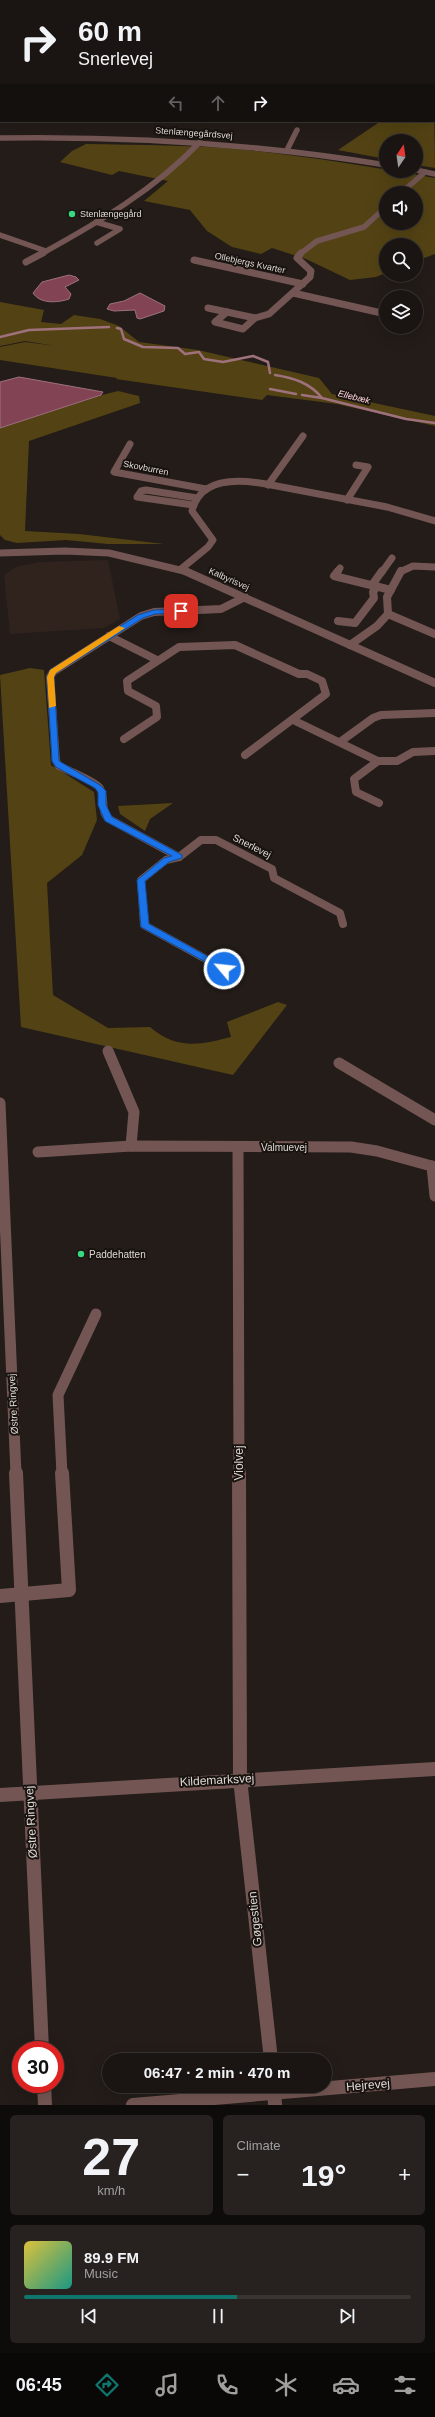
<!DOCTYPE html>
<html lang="en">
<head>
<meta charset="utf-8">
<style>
  body { margin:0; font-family:Arial,sans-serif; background:#272220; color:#f1f3f6; height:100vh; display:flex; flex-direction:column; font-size:15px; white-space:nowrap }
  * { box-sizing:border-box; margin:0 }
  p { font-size:13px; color:#9f9f9f }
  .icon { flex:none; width:22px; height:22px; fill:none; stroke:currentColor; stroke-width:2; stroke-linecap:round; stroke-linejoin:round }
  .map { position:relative; height:2105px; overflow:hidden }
  .drawer { display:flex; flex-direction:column; gap:10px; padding:10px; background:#0e0c0a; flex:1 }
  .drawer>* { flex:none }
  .banner { position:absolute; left:0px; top:0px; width:435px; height:122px; box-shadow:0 4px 16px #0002,0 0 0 1px #383432; background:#1a1512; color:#f1f3f6; overflow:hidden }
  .needle { width:26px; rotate:13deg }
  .tools { position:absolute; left:379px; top:134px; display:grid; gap:8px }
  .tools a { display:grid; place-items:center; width:44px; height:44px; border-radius:50%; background:#1a1512; box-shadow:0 4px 16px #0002,0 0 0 1px #383432; font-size:20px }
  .speed { position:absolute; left:12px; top:2041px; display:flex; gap:8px; font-size:20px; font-weight:700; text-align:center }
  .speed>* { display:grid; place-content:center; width:52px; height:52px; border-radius:50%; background:#1a1512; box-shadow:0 4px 16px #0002,0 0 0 1px #383432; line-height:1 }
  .speed .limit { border:6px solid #d22; background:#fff; color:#111 }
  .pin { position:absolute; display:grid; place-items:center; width:34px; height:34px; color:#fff; margin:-17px; border-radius:8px; box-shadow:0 2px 6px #0006 }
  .me { position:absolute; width:44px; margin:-22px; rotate:298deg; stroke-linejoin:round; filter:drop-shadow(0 0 3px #0008) }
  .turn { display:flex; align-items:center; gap:14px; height:84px; padding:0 12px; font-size:18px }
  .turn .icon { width:52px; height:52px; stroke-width:2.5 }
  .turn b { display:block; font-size:28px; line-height:34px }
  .lanes { display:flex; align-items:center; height:38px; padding:0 12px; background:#0003; justify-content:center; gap:20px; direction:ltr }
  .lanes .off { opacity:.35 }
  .big { font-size:30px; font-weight:600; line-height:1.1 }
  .drawer .widget { flex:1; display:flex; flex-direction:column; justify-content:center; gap:6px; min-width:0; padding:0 14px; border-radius:6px; background:#272220 }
  .drawer .dial { align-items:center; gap:0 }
  .dial b { font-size:52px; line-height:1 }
  .song { display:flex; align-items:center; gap:12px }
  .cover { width:48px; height:48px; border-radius:6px; background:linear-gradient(135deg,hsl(50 70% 55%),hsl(170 70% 35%)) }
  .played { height:4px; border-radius:2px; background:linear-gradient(90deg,#0f766e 55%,#383432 55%) }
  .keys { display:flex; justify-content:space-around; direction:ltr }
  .heat { display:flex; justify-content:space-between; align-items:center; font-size:22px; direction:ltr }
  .drawer .tiles { flex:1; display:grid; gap:10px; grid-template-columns:1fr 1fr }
  .widget:last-child { grid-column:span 2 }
  .trip { position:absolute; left:102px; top:2053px; width:230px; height:40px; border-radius:20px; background:#1a1512; box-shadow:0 4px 16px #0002,0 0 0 1px #383432; font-weight:600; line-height:40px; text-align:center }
  .tab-bar { display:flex; height:64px; justify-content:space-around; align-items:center; background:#0a0807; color:#9f9f9f }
  .tab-bar .icon { width:28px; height:28px }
  .tab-bar .selected { color:#0f766e }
  .tab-bar b { font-size:18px; color:#f1f3f6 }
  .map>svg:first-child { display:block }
  .built { fill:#30231d }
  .green { fill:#534314; fill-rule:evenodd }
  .water { fill:#824455; stroke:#9e717c }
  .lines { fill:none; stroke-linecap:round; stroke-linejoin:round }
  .stream { stroke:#9e717c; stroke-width:2.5 }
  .minor-far4 { stroke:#735653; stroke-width:5.5 }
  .minor-far3 { stroke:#735653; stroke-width:7 }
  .minor-far2 { stroke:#735653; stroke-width:8 }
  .minor-far1 { stroke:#735653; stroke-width:11 }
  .minor { stroke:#735653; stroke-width:14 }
  .route { fill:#1a73e8; stroke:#114b97 }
  .slow { fill:#f59e0b }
  .poi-dot { fill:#37d880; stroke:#19130f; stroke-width:1.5 }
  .labels { text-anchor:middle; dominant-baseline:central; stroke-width:4; stroke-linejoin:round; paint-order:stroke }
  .far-street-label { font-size:9px; fill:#ded9d7; stroke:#19130f }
  .far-poi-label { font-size:9px; fill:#ded9d7; stroke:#19130f; text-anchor:start }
  .far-water-label { font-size:9px; font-style:italic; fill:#fdd4dd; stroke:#19130f }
  .street-label { font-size:10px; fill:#ded9d7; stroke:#19130f }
  .poi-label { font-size:10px; fill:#ded9d7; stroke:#19130f; text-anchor:start }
  .near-street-label { font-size:12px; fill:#ded9d7; stroke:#19130f }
</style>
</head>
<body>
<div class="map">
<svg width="435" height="2105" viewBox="0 0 435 2105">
  <rect width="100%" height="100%" fill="#231c18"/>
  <!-- built -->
  <g class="built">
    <path d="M0,0H435V88L434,1H1V64Z"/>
    <path d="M108,560L120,619L104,628L10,634L4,575L16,567L39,562Z"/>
  </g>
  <!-- green -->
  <g class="green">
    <path d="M434,99L435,168L416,165V141H386V159L338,150L381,121H434Z"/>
    <path d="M86,144C140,145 194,145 247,150C311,157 373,167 435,178V254L416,261V245H386V273L376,277L350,280L306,259L272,248L261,254L232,247L207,231L190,210L144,201L168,181L119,171L112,175L60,162L72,151ZM386,193H416V223H386Z"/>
    <path d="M0,302L44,310L41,322L61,324L74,315L100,319L119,326L139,342L198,350L319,378L332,394L435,416V426L337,404L267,395L262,400L116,379L117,378L0,360V347L25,342L56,346L25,341L0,346Z"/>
    <path d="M118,391L139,396L140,403L29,441L25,531L79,534L164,544H108L66,540L17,543L5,540L0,535V428L102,395Z"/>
    <path d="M30,668L44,670L51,765L94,792L97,820L82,855L47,883L53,995L108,1028L150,1027C176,1050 201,1045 231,1037L227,1022L278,1002L287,1005L233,1075L21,1027L0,675Z"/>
    <path d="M173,803L150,819L145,831L120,814L118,806Z"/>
  </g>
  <!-- water -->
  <g class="water">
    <path d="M69,275L76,277L79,280L65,287L71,294L69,299C57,303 40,304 33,293L42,282Z"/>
    <path d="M140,293L165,306L164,311L140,319L137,318L135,310L114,311L107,309L110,304L124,301Z"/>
    <path d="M19,377L103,392L101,395L0,428V382Z"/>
  </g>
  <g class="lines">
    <!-- stream -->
    <g class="stream">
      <path d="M117,328L121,329L124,339L143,347L178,348L185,354L199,352L204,359L223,362L253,356L268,362L270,373"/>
      <path d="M0,337L29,330L109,327"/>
      <path d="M275,375C294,378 310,383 322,398L406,419L435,423"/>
      <path d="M270,389L296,394"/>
      <path d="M302,395L322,398"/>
    </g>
    <!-- minor-far4 -->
    <g class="minor-far4">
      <path d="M0,138C130,136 258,144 386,165"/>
      <path d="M287,150L297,130"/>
      <path d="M416,170L435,174"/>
      <path d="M401,193L425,172"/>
      <path d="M96,222L120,229L97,243"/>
      <path d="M0,235L46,251"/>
      <path d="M41,254C99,222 154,190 200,142"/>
      <path d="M300,254L317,241L364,227L386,207"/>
    </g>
    <!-- minor-far3 -->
    <g class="minor-far3">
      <path d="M194,260L303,284"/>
      <path d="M26,262L43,253"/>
      <path d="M293,293L386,314"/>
      <path d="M208,308L255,318L269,314L310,277L311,271L297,258L301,253"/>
      <path d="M227,312L215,322L243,329L255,318"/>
      <path d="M130,444L114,472L206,489"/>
      <path d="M268,485L303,436"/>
      <path d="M347,500L368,467L356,465"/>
      <path d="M193,505L137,497L141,491L146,490L197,498"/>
      <path d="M0,553L65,551L109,553L188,572"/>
      <path d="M181,569L208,547L213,540L192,511C200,477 239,479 266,484L387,507L435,521"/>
      <path d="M337,572L340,568"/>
      <path d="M382,572L392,558"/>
      <path d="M400,572L413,566L435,567"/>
    </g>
    <!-- minor-far2 -->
    <g class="minor-far2">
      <path d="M185,571L435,683"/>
      <path d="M338,571L334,576L391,590"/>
      <path d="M372,585L382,571"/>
      <path d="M388,614L435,634"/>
      <path d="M338,621L355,623L374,598L373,592L377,586"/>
      <path d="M109,636L157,660"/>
      <path d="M350,645L377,626L388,614L387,597L401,571"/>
      <path d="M293,720L378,761"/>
      <path d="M124,739L157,717L156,706L128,691L127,681L179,647L235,645L299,674H307L322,681L326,694L245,755"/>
      <path d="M340,742L373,718L381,715L435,713"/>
      <path d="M379,803L356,792L354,779L378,761H397L413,752L435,751"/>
      <path d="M179,857L109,819C99,811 107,797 99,787C92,780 69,771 59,766L56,761L50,677L53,672L141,616L154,612L221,609L245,597"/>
      <path d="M224,969L144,925L141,880L166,860L179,857L201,840H216L272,869L274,878L340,913L343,924"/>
    </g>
    <!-- minor-far1 -->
    <g class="minor-far1">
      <path d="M108,1051L134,1112L131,1146"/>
      <path d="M339,1063L435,1120"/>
      <path d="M0,1103L16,1474"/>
      <path d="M238,1147L239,1474"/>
      <path d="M38,1152L131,1146L351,1147L377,1151L435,1167"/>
      <path d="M432,1166L435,1196"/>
      <path d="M62,1474L58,1395L96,1314"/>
    </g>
    <!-- minor -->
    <g class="minor">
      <path d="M16,1473L42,2050"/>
      <path d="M239,1473L240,1779L271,2060"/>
      <path d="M0,1596L69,1590L62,1473"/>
      <path d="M0,1795L435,1769"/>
      <path d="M44,2084L45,2105"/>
      <path d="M274,2087L275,2105"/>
      <path d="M133,2105L435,2079"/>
    </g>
  </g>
  <!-- route -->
  <path class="route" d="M181,609H183V613L155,614L143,618L56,673L54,677L59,761L100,785L106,791V805L112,817L182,855V858L169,862L145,881L149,924L227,967V971L224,972L141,927L137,880L164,858L172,856L105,821L98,805V792L95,788L56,767L52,761L47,677L50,670L138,615L154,610Z"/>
  <!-- slow -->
  <path class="slow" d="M119,626L125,628L56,673L54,677L56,706L49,708L47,677L50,670Z"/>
  <!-- markers -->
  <g class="poi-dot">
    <circle cx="72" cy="214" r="4"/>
    <circle cx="81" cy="1254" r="4"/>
  </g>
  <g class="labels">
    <!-- far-street labels -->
    <g class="far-street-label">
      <text transform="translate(194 133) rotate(4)">Stenlængegårdsvej</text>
      <text transform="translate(250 263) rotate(12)">Ollebjergs Kvarter</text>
      <text transform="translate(146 468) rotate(11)">Skovburren</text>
      <text transform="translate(229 579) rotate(24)">Kalbyrisvej</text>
    </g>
    <!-- far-poi labels -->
    <g class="far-poi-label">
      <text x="80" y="214">Stenlængegård</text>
    </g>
    <!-- far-water labels -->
    <g class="far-water-label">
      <text transform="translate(354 397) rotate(14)">Ellebæk</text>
    </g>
    <!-- street labels -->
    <g class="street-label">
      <text transform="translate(252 846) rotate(27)">Snerlevej</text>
      <text x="284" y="1147">Valmuevej</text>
      <text transform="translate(13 1404) rotate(-93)">Østre Ringvej</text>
    </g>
    <!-- poi labels -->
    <g class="poi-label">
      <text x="89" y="1254">Paddehatten</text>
    </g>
    <!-- near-street labels -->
    <g class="near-street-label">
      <text transform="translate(239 1463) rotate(-90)">Violvej</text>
      <text transform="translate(217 1780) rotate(-3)">Kildemarksvej</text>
      <text transform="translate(31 1822) rotate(-93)">Østre Ringvej</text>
      <text transform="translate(255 1919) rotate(-96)">Gøgestien</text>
      <text transform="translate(368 2085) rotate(-5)">Hejrevej</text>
    </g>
  </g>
</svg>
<div class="tools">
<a><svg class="needle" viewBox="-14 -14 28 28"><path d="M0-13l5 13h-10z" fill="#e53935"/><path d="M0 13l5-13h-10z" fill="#9f9f9f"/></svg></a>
<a><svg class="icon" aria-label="sound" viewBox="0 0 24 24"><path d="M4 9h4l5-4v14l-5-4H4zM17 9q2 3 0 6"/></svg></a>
<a><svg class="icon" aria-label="search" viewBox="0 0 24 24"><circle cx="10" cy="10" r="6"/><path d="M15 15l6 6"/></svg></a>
<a><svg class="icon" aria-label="layers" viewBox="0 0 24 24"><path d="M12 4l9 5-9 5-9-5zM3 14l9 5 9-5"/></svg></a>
</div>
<div class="speed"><div class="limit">30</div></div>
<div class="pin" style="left:181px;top:611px;background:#d93025"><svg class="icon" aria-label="arrive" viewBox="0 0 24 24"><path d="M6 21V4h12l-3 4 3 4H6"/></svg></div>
<svg class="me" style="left:224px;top:969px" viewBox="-20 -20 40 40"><circle r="17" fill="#1a73e8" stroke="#fff" stroke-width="3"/><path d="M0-11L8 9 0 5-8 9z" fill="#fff"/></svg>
<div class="trip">06:47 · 2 min · 470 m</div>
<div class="banner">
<div class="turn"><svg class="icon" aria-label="right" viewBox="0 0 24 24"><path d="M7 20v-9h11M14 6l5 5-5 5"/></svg><div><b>60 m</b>Snerlevej</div></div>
<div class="lanes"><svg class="icon off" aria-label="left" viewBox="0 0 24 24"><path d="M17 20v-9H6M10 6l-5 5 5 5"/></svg><svg class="icon off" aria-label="ahead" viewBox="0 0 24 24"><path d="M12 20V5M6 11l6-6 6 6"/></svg><svg class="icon" aria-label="right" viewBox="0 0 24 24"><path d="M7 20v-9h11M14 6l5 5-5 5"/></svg></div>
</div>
</div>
<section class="drawer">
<div class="tiles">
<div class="widget dial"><b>27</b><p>km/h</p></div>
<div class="widget"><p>Climate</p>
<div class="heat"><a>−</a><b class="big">19°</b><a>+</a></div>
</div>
<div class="widget">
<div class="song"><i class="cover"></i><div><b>89.9 FM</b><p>Music</p></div></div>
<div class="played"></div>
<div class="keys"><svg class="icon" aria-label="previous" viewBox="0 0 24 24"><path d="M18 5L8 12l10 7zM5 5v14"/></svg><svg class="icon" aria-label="pause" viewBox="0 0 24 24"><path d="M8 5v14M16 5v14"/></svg><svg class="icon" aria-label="next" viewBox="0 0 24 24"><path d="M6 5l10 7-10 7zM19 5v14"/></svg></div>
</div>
</div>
</section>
<nav class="tab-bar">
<b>06:45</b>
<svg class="icon selected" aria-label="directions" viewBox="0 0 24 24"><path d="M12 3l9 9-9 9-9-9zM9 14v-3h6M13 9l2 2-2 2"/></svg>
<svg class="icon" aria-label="music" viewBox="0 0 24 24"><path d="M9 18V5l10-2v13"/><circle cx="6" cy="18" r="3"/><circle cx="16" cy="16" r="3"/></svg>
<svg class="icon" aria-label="phone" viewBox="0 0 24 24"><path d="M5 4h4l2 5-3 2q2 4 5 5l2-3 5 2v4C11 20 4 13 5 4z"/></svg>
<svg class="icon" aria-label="climate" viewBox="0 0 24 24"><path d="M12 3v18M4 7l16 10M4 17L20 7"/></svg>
<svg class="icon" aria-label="car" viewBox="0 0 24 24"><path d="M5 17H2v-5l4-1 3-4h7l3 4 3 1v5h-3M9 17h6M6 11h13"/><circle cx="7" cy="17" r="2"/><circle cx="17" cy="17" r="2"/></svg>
<svg class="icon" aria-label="filters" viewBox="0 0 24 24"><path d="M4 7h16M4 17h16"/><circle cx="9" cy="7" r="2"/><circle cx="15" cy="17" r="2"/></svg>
</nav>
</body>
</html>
